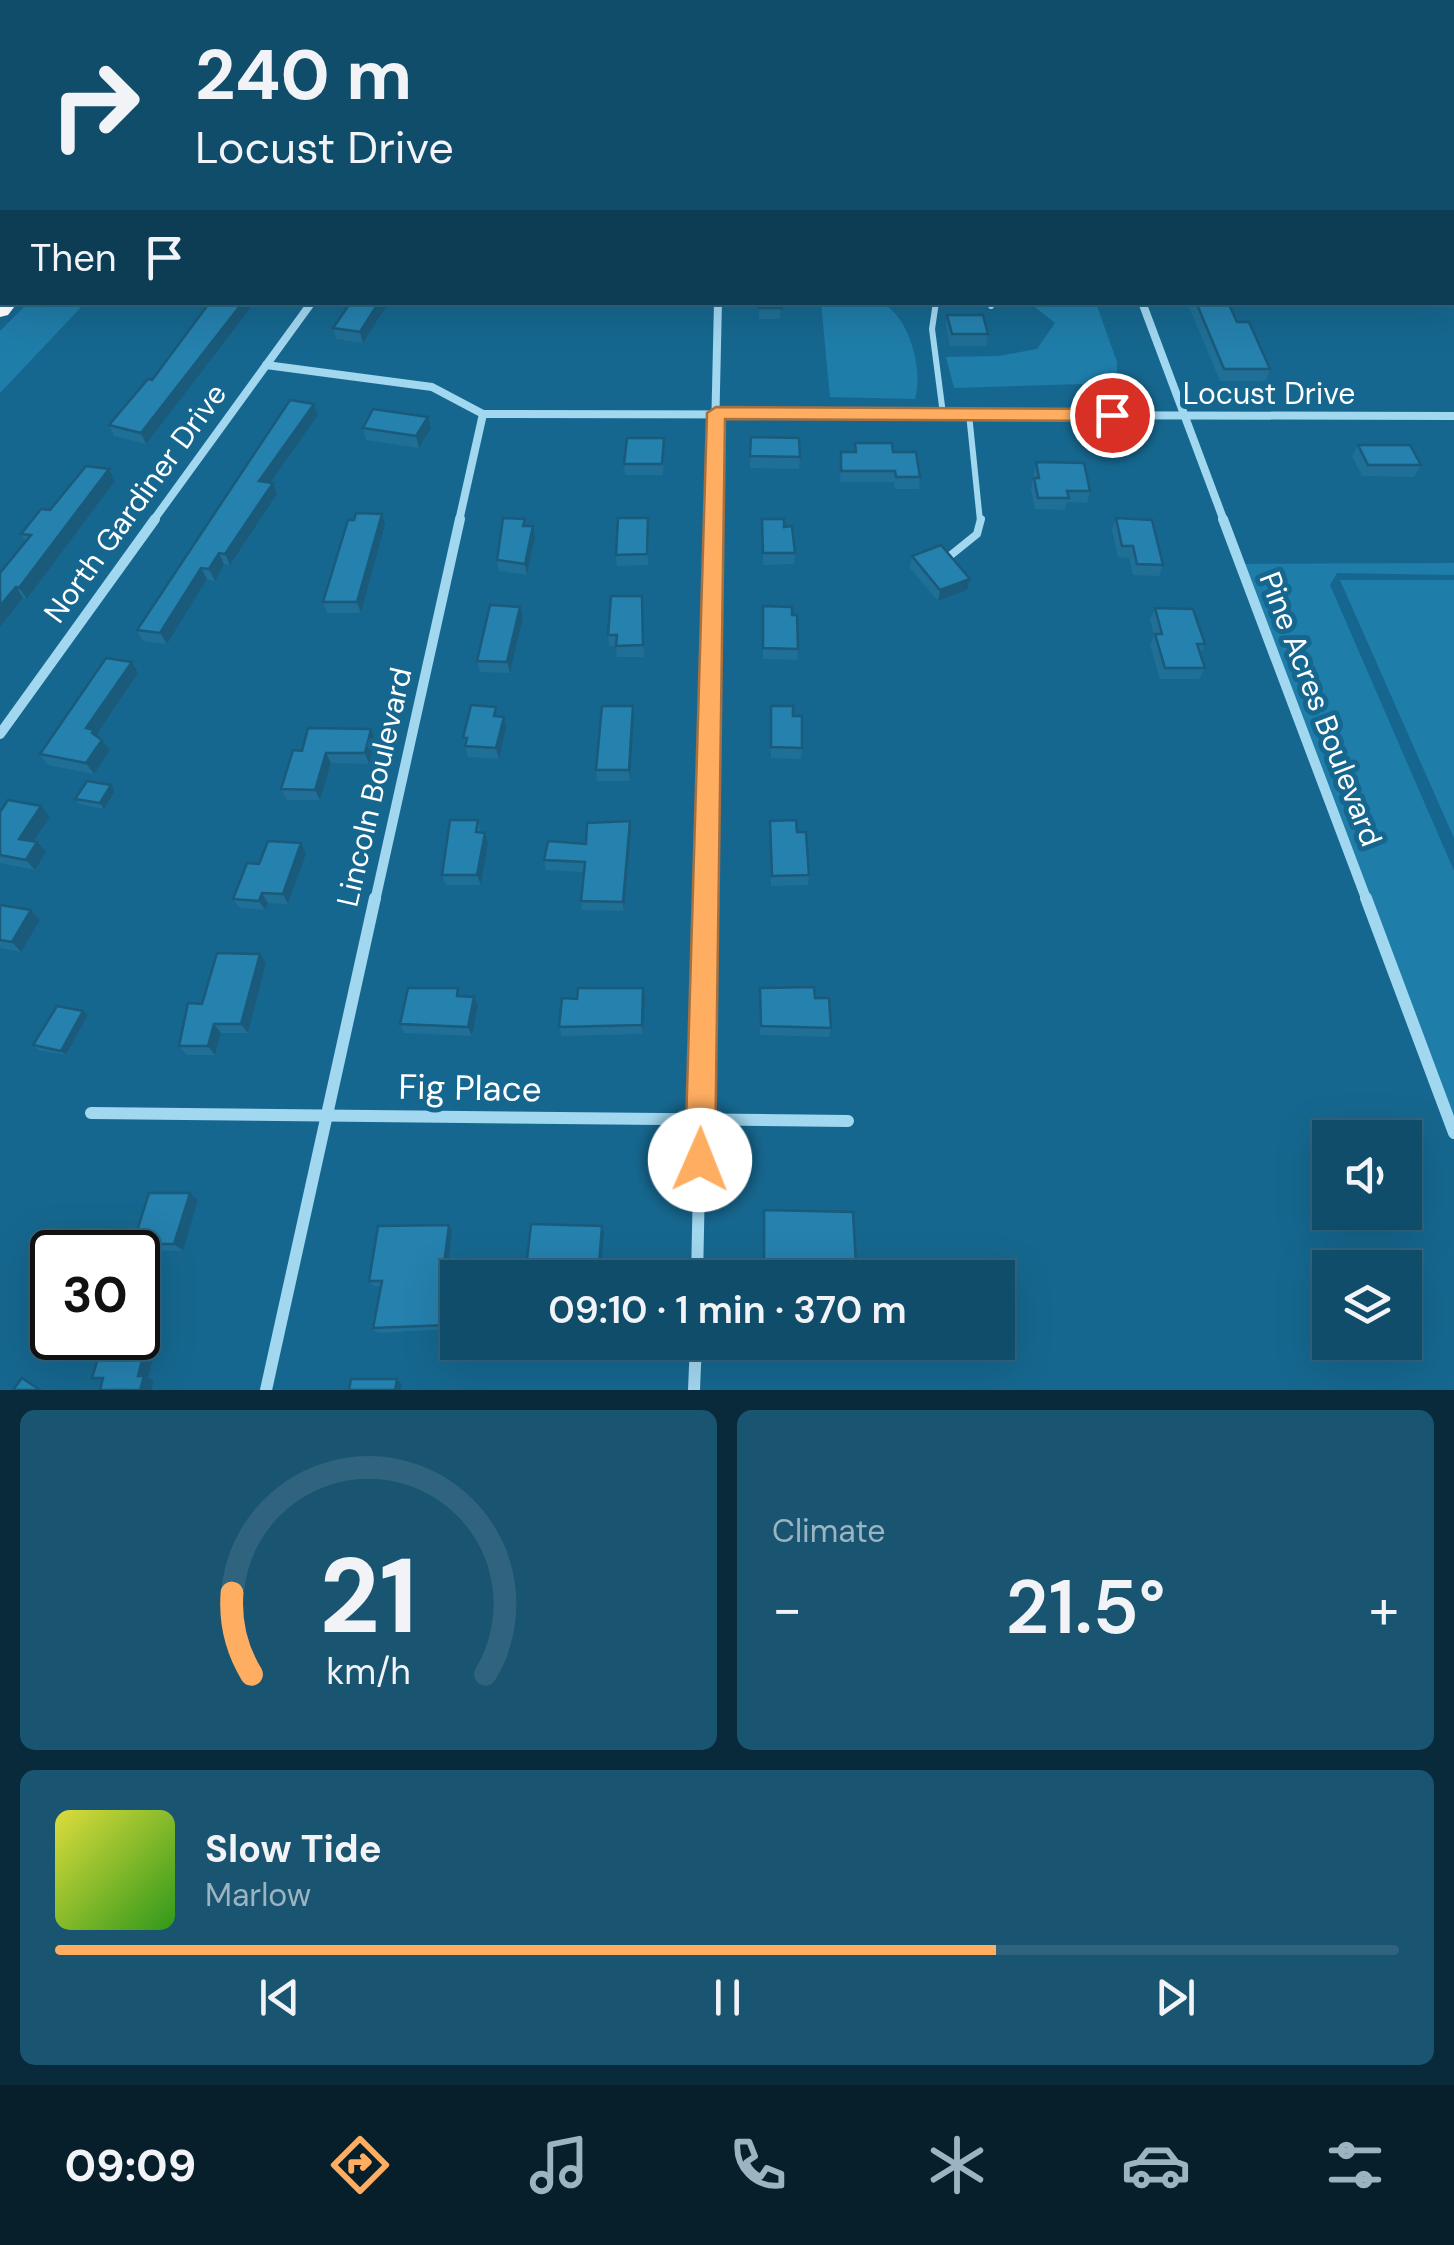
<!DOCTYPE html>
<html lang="en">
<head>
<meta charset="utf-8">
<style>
  body { margin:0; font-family:"DM Sans",sans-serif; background:#195471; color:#f1f3f6; height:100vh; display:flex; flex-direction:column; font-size:38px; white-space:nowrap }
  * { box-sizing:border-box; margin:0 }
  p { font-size:32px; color:#9cb4c1 }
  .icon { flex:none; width:55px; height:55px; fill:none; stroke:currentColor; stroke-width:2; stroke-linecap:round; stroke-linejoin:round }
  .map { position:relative; height:1390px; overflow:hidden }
  .drawer { display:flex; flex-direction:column; gap:20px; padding:20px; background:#092a3b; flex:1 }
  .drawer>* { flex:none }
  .top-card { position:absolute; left:0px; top:0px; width:1455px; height:305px; box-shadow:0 10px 40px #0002,0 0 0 2px #30647e; background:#104d6b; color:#f1f3f6; overflow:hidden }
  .controls { position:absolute; left:1312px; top:1120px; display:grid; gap:20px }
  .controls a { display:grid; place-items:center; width:110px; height:110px; border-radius:0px; background:#104d6b; box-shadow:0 10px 40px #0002,0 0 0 2px #30647e; font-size:50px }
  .speed { position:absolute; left:30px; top:1230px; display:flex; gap:20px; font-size:50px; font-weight:700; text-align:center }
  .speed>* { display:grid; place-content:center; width:130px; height:130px; border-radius:50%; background:#104d6b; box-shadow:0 10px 40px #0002,0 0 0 2px #30647e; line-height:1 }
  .speed .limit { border:5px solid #111; border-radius:15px; background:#fff; color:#111 }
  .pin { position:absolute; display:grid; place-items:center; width:85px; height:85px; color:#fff; margin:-42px; border:5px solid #fff; border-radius:50%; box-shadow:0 2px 10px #0007 }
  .me { position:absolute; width:110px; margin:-55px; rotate:1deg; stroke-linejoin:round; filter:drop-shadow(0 0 8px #0008) }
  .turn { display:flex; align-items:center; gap:35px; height:210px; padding:0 30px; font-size:45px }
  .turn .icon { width:130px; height:130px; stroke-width:2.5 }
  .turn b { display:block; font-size:70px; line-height:85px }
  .then { display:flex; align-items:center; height:95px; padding:0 30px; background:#0003; gap:20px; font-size:38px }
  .big { font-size:75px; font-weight:600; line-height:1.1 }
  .drawer .card { flex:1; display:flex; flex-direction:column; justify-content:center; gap:15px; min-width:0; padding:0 35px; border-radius:15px; background:#195471 }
  .drawer .dial { align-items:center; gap:0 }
  .dial svg { height:260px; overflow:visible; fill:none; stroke:#30647e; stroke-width:7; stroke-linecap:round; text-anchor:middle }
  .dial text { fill:#f1f3f6; stroke:none }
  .song { display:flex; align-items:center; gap:30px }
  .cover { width:120px; height:120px; border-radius:15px; background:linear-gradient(135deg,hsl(60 70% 55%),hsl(110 70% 35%)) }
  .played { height:10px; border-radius:5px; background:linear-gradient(90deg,#ffad61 70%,#30647e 70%) }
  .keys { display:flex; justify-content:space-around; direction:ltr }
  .heat { display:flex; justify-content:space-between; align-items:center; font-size:55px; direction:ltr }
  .drawer .tiles { flex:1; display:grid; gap:20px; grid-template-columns:1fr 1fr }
  .card:last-child { grid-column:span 2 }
  .trip { position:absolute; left:440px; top:1260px; width:575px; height:100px; border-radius:0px; background:#104d6b; box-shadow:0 10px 40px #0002,0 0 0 2px #30647e; font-weight:600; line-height:100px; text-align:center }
  .menu { display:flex; height:160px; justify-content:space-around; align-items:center; background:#061f2b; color:#9cb4c1 }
  .menu .icon { width:70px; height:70px }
  .menu .on { color:#ffad61 }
  .menu b { font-size:45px; color:#f1f3f6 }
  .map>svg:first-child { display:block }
  .green { fill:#1f7da9 }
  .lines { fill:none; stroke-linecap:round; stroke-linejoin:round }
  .service-far1 { stroke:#a2d7f0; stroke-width:6 }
  .service { stroke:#a2d7f0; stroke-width:8 }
  .minor-far2 { stroke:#a2d7f0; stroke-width:8 }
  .minor-far1 { stroke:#a2d7f0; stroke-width:10 }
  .minor { stroke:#a2d7f0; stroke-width:12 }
  .motorway { fill:#fff; fill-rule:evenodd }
  .wall { fill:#206f96 }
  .shaded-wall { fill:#1a5a7a }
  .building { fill:#2581ae; stroke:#1a5a7a; stroke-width:2.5 }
  .route { fill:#ffad61; stroke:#a6703f; stroke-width:2.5 }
  .labels { text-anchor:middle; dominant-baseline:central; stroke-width:10; stroke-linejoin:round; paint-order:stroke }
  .street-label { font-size:30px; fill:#fff; stroke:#16678f }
  .near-street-label { font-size:35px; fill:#fff; stroke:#16678f }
</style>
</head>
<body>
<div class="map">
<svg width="1454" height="1390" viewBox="0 0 1454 1390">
  <rect width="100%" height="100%" fill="#16678f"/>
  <!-- green -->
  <g class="green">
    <path d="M28,303H85L0,393V331Z"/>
    <path d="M821,303C838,302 861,298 878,302C909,311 924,372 915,399L830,397Z"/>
    <path d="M1030,303H1096L1117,362V383L954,388L946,357L999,356L1037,349L1055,323Z"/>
    <path d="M1454,563V575L1337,573L1330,585L1454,871V1137L1239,564Z"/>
    <path d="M1340,580H1454V838Z"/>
  </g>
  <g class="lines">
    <!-- service-far1 -->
    <g class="service-far1">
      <path d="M936,302L932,329L943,414"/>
      <path d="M990,302L991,306"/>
      <path d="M969,414L980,521"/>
    </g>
    <!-- service -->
    <path class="service" d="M951,555L977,534L981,519"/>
    <!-- minor-far2 -->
    <g class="minor-far2">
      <path d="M1142,302L1224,521"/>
      <path d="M266,365L432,387L483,414L459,521"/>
      <path d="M483,414L1454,416"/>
      <path d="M153,521L312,302"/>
      <path d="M713,521L718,302"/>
    </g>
    <!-- minor-far1 -->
    <g class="minor-far1">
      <path d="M1223,519L1367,901"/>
      <path d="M0,734L155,519"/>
      <path d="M375,901L460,519"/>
      <path d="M705,901L713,519"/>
    </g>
    <!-- minor -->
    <g class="minor">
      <path d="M1366,898L1454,1133"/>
      <path d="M91,1113L848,1121"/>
      <path d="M697,1278L705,898"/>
      <path d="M266,1390L375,898"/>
      <path d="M694,1390L696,1342"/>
    </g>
    <!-- motorway -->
    <path class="motorway" d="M0,297L2,302H18L8,315L0,317Z"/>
  </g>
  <!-- wall -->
  <g class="wall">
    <path d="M67,0H138L135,2H64Z"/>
    <path d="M351,302H389L363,343L336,339L333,328Z"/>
    <path d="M759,302H781L780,319H759Z"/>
    <path d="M1187,302H1228L1237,322L1270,369L1266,381H1220Z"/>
    <path d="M947,315L988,334L986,346H950L946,326Z"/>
    <path d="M148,379L146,444L114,436L109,425Z"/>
    <path d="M314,404L318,415L270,482L273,483L277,494L230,565L224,564L215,581L207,579L167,644L143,641L137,630Z"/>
    <path d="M428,417L431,428L419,448L366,440L363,428Z"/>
    <path d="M751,437L800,457L799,469L750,468Z"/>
    <path d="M855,443L893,452L920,477L919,489H895L894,482H840L841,452H854Z"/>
    <path d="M1358,445L1421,465L1414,477L1362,476L1352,456Z"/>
    <path d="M664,449L663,475H625L624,464Z"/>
    <path d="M1036,462L1090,491L1087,503L1067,502L1065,510L1035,509L1031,489Z"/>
    <path d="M115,481L27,599L23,598L0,627L26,542L21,534L50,510Z"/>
    <path d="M1116,518L1163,565L1159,576L1133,575L1129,558L1118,557L1112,530Z"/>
    <path d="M762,519L784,527L795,553L794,564L763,565Z"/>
    <path d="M385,525L361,613H327L323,602Z"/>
    <path d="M526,526L535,538L527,575L499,571L497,560Z"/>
    <path d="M649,530L648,565L617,566L616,555Z"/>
    <path d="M912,556L967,590L938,601L910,568Z"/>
    <path d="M763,606L792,615L798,649L797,660L763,659Z"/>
    <path d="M520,607L523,618L510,673L480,672L477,661Z"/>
    <path d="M643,607L644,657H617L616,646H609L608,635Z"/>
    <path d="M1155,608L1205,644L1200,655L1205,668L1199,679H1160L1150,645L1154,635L1150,620Z"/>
    <path d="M138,673L97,734L110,750L94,774L48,765L40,754Z"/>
    <path d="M633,706L634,717L630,781H597L596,770Z"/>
    <path d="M771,706L793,716L802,748L801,759L771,758Z"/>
    <path d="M506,728L499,759L468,757L463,738Z"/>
    <path d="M375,740L369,764L331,763L320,800H287L281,789L302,751Z"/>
    <path d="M111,785L115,791L104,809L79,804L75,799Z"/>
    <path d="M0,812L50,817L33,841L46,852L35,870L0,863Z"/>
    <path d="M478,820L481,833H485L488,843L481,885H446L442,875Z"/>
    <path d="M630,821L631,831L624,911L582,910L581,901L584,872L546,870L544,860L586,844Z"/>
    <path d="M770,821L797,832L809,875L808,885L771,886Z"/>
    <path d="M306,854L288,904L268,903L265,910L240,908L233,899L259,864Z"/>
    <path d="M0,905L31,910L40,920L21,952L0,948Z"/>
    <path d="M260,954L266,963L248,1033H221L215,1055H187L179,1046L202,1004Z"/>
    <path d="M643,988L645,997L643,1034L562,1036L559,1027L577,999Z"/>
    <path d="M462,996L478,1006L472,1036L404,1033L400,1024Z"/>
    <path d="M759,997L815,998L831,1028L829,1037L760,1035Z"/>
    <path d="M83,1011L88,1015L66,1055L38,1050L33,1045Z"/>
    <path d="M190,1193L198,1200L183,1251L142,1250L133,1244Z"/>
    <path d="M763,1217L856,1263L854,1269L763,1268Z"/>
    <path d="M449,1225L452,1231L445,1288H452L456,1292L451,1329L378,1333L373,1328L381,1286H374L369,1281Z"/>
    <path d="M602,1226L604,1232L542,1274H529L526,1268Z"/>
  </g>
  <!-- shaded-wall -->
  <g class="shaded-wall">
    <path d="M243,302H255L146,444L141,433Z"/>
    <path d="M379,302H389L363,343L360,332Z"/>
    <path d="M314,404L318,415L263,493L259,481Z"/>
    <path d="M428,417L431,428L419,448L416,436Z"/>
    <path d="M109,469L115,481L27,599L19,588Z"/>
    <path d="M273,483L277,494L230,565L225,554Z"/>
    <path d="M382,514L385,525L361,613L357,602Z"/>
    <path d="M533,526L535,538L527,575L525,564Z"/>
    <path d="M219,553L224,564L215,581L209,569Z"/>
    <path d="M201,568L207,579L167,644L160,633Z"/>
    <path d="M970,579L967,590L938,601L940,590Z"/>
    <path d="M16,587L23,598L0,627V606Z"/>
    <path d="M520,607L523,618L510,673L507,662Z"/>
    <path d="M132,662L138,673L97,734L102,741L86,728Z"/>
    <path d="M633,706L634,717L630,781L629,770Z"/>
    <path d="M504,717L506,728L499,759L496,748Z"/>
    <path d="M371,729L375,740L369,764L365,753Z"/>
    <path d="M102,740L110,750L94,774L86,763Z"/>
    <path d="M326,753L331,763L320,800L315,790Z"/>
    <path d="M111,785L115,791L104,809L100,803Z"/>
    <path d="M41,806L50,817L28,849L19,839Z"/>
    <path d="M630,821L631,831L624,911L623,902Z"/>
    <path d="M485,833L488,843L481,885L477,875Z"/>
    <path d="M37,842L46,852L35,870L26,860Z"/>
    <path d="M301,843L306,854L288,904L283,894Z"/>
    <path d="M262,893L268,903L265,910L259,901Z"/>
    <path d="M31,910L40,920L21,952L12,942Z"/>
    <path d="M260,954L266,963L248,1033L241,1024Z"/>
    <path d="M643,988L645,997L643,1034L642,1025Z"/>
    <path d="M474,997L478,1006L472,1036L468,1027Z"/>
    <path d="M83,1011L88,1015L66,1055L61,1051Z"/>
    <path d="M214,1024L221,1033L215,1055L208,1046Z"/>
    <path d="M190,1193L198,1200L183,1251L174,1244Z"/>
    <path d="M449,1225L452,1231L445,1293L441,1288Z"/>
    <path d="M602,1226L604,1232L600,1278H598Z"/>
    <path d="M452,1288L456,1292L451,1329L448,1325Z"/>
    <path d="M153,1317L162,1322L148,1378L154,1381L151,1390H140L138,1376Z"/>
    <path d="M397,1379L402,1384L401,1390H395Z"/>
  </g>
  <!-- building -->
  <g class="building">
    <path d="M67,0H106L102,2H64Z"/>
    <path d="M455,0H482L480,2H452Z"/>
    <path d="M563,0H587L585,2H561Z"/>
    <path d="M1068,0H1093L1094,2H1068Z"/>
    <path d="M1266,0H1454V61H1452V2H1266Z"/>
    <rect x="1452" y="104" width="2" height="55"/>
    <path d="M210,302H243L141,433L109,425L148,379L152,380Z"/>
    <path d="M351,302H379L360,332L333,328Z"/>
    <rect x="759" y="302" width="22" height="6"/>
    <path d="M1196,302H1228L1237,322H1249L1270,369H1224Z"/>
    <path d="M947,315H983L988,334H952Z"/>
    <path d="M290,400L314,404L259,481L273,483L225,554L219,553L209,569L201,568L160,633L137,630Z"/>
    <path d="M373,409L428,417L416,436L363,428Z"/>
    <path d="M751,437L799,438L800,457L750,456Z"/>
    <path d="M627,438H664L662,464H624Z"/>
    <path d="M855,443H892L893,452H916L920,477H896L895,471H841V452H856Z"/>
    <path d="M1358,445H1410L1421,465H1368Z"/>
    <path d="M1036,462L1084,463L1090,491H1067L1069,498H1038L1034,478H1039Z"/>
    <path d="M86,466L109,469L19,588L16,587L0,606V573L31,535L21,534L41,509L50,510Z"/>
    <path d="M356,513L382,514L357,602H323L348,520H354Z"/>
    <path d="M503,518L525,519L523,526H533L525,564L497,560Z"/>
    <path d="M618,518H648L647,554L616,555Z"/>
    <path d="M1116,518L1152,520L1163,565L1137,564L1133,546H1122Z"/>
    <path d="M762,519H784V527L792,526L795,553H763Z"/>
    <path d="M941,545L970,579L940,590L912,556Z"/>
    <path d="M611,596H642L643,645L616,646L617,635H608Z"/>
    <path d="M490,605L520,607L507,662L477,661Z"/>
    <path d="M763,606L792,607V615H797L798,649L763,648Z"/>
    <path d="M1155,608L1193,609L1205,644H1197L1205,668H1165L1155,634H1162Z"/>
    <path d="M106,658L132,662L86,728L94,730L92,733L102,740L86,763L40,754Z"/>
    <path d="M471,705L496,707L494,716L504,717L496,748L465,746L467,738H463Z"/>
    <path d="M602,706H633L629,770H596Z"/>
    <path d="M771,706H793V716H802V748L771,747Z"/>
    <path d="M308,728L371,729L365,753H326L315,790L281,789L293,750L302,751Z"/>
    <path d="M87,781L111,785L100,803L75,799Z"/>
    <path d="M8,800L41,806L19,839L37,842L26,860L0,855V812Z"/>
    <path d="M450,820H478L476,832L485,833L477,875H442Z"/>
    <path d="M796,820L797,832H806L809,875L772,876L770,821Z"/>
    <path d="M630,821L623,902L581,901L585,862L544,860L548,841L586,844L587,823Z"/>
    <path d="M268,841L301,843L283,894L262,893L259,901L233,899L247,863L259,864Z"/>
    <path d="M0,905L31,910L12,942L0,940Z"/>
    <path d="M217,953L260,954L241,1024H214L208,1046H179L188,1003L202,1004Z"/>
    <path d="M814,987L815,998H829L831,1028L761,1026L760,988Z"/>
    <path d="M408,988H458L457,996L474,997L468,1027L400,1024Z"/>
    <path d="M578,988H643L642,1025L559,1027L562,998L577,999Z"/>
    <path d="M57,1006L83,1011L61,1051L33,1045Z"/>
    <path d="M149,1193H190L174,1244H133Z"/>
    <path d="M764,1210L853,1212L856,1263L764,1261Z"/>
    <path d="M531,1224L602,1226L598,1278H542L543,1268H526Z"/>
    <path d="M449,1225L441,1288H452L448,1325L373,1328L382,1281H369L378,1226Z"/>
    <path d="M138,1317H153L138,1376H144L140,1390H100L103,1378H92L104,1338H138Z"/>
    <path d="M22,1378L40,1390H13Z"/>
    <path d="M351,1379H397L395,1390H349Z"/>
  </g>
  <!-- route -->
  <path class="route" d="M716,407L1112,409L1121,415L1112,421L725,419L715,1160L711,1170L700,1175L690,1170L685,1160L707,413Z"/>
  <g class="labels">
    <!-- street labels -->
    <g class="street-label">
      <text x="1269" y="393">Locust Drive</text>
      <text transform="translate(135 503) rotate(-54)">North Gardiner Drive</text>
      <text transform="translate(1321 709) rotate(69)">Pine Acres Boulevard</text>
      <text transform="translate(374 787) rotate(-77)">Lincoln Boulevard</text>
    </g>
    <!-- near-street labels -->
    <g class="near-street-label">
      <text transform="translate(470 1088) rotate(1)">Fig Place</text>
    </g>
  </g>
</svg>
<div class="controls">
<a><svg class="icon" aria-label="sound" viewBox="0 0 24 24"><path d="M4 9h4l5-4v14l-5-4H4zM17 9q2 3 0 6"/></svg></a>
<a><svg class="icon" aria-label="layers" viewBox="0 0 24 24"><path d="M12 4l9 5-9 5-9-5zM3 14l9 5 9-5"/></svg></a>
</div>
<div class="speed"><div class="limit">30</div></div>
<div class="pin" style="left:1112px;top:415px;background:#d93025"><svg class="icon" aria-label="arrive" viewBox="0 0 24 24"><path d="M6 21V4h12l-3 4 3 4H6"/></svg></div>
<svg class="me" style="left:700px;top:1160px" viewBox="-20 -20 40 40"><circle r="19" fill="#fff"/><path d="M0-13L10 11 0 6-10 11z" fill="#ffad61"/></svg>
<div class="trip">09:10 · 1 min · 370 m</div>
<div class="top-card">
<div class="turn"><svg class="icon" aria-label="right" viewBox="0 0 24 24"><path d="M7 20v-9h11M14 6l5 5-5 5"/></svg><div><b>240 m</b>Locust Drive</div></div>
<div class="then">Then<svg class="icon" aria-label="arrive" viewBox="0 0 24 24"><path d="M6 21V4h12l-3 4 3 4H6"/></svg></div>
</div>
</div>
<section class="drawer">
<div class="tiles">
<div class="card dial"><svg viewBox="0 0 100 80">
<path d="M14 69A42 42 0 1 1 86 69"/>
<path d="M14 69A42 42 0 0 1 8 44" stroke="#ffad61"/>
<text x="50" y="56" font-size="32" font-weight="700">21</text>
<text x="50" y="72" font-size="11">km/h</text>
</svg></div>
<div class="card"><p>Climate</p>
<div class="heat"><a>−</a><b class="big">21.5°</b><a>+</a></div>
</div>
<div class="card">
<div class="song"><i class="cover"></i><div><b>Slow Tide</b><p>Marlow</p></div></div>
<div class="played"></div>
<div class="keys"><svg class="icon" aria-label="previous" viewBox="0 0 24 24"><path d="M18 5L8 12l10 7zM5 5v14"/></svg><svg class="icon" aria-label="pause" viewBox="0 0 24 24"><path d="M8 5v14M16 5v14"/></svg><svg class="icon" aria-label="next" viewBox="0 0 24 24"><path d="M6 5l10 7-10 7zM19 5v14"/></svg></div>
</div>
</div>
</section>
<nav class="menu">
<b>09:09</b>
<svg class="icon on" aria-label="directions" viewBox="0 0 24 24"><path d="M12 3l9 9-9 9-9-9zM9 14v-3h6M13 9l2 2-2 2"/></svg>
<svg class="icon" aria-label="music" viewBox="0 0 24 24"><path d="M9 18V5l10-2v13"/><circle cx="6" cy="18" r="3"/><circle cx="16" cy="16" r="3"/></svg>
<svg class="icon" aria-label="phone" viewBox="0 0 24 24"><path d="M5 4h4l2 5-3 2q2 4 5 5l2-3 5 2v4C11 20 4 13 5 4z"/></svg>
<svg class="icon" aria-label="climate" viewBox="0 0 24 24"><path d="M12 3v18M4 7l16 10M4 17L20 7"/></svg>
<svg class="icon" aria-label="car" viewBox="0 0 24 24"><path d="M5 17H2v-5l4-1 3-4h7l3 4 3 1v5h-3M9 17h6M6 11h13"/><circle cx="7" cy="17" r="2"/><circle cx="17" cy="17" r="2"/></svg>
<svg class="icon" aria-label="filters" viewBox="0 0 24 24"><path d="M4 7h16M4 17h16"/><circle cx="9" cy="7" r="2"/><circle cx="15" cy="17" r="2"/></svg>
</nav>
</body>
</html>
